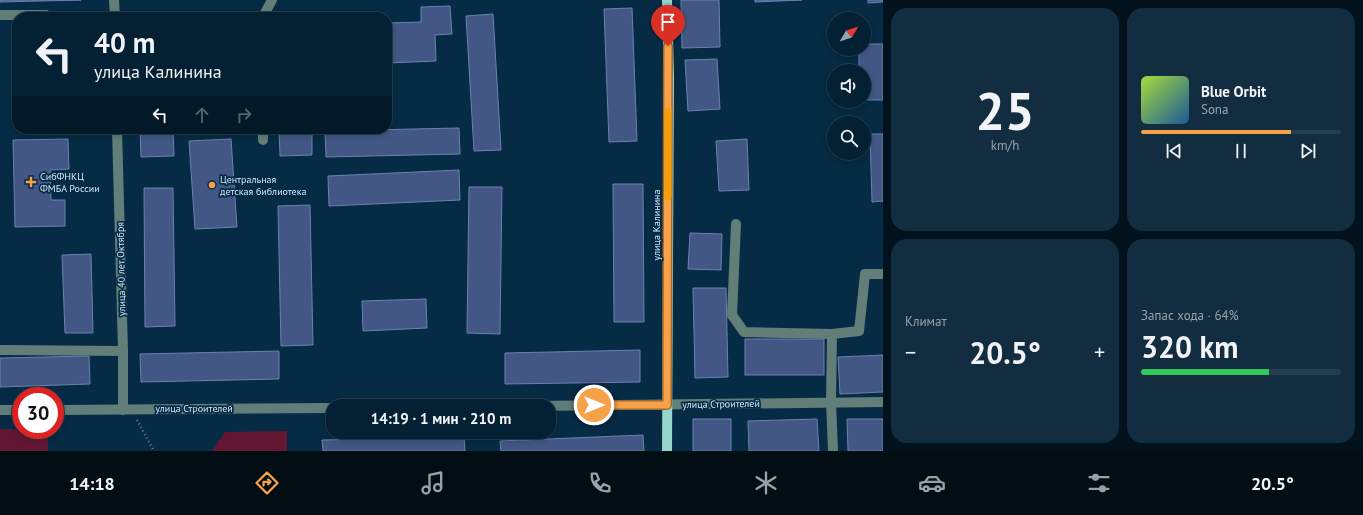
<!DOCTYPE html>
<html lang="ru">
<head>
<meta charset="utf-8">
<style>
  body { margin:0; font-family:"PT Sans",sans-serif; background:#122d3f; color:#f1f3f6; height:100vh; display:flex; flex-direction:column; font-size:15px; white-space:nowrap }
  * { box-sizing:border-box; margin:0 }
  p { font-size:13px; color:#97a3ac }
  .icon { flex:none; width:22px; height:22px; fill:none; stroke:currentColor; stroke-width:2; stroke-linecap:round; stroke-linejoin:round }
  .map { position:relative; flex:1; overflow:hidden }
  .side { display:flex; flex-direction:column; gap:8px; padding:8px; background:#02121c; width:480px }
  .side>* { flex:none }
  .top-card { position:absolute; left:12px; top:12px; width:380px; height:122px; border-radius:16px; box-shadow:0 2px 6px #0003,0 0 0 1px #253e4e; background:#042033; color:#f1f3f6; overflow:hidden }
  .needle { width:26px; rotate:51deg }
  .fabs { position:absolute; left:827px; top:12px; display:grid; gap:8px }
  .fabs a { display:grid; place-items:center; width:44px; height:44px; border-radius:50%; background:#042033; box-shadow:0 2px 6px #0003,0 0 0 1px #253e4e; font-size:20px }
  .speed { position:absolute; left:12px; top:387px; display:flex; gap:8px; font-size:20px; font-weight:700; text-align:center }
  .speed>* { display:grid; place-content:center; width:52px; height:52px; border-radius:50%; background:#042033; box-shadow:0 2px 6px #0003,0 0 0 1px #253e4e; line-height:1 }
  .speed .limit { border:6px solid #d22; background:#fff; color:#111 }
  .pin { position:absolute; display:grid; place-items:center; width:34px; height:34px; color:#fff; margin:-41px -17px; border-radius:50% 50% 50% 0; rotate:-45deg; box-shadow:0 0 4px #0007 }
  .pin .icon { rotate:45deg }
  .me { position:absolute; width:44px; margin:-22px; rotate:90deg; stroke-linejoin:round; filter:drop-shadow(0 0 3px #0008) }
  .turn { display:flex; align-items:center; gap:14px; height:84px; padding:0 16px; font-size:18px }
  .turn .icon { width:52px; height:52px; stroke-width:2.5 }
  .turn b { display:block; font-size:28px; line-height:34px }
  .lanes { display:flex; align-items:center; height:38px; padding:0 16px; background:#0003; justify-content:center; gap:20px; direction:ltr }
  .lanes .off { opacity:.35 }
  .big { font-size:30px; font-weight:600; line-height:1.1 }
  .side .widget { flex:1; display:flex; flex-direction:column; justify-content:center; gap:6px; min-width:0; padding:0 14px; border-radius:16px; background:#122d3f }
  .side .dial { align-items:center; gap:0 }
  .dial b { font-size:52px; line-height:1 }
  .song { display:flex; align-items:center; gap:12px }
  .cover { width:48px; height:48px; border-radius:6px; background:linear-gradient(135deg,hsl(80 70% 55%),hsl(210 70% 35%)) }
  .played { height:4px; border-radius:2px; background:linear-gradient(90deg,#f7a248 75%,#253e4e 75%) }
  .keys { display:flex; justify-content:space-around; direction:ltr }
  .heat { display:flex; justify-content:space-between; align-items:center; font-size:22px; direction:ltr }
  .charge { height:6px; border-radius:3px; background:linear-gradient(90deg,#34c759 64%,#253e4e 0) }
  .side .tiles { flex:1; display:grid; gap:8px; grid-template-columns:repeat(2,1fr) }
  .trip { position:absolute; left:326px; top:399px; width:230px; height:40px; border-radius:16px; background:#042033; box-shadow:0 2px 6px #0003,0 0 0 1px #253e4e; font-weight:600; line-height:40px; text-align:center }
  .dock { display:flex; height:64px; justify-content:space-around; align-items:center; background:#020d14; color:#97a3ac }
  .dock .icon { width:28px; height:28px }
  .dock .current { color:#f7a248 }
  .dock b { font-size:18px; color:#f1f3f6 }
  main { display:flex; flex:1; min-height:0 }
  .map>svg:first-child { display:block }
  .green { fill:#631732 }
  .building { fill:#425784; stroke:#6b82b1 }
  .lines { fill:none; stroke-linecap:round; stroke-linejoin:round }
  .path { stroke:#6a89a0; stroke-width:2.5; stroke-dasharray:1 3; stroke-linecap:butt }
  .minor { stroke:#617e79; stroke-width:10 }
  .major { stroke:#96d5cc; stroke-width:10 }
  .route-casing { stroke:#a1692f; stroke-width:10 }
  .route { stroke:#f7a248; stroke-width:7 }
  .slow { stroke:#f59e0b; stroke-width:7 }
  .poi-dot { fill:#f7a248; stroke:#062b44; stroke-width:1.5 }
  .labels { text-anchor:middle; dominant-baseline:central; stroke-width:3.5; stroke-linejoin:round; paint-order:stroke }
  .poi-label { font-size:10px; fill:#cfe8fd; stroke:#062b44; text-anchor:start }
  .street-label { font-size:10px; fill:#cfe8fd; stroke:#062b44 }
</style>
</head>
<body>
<main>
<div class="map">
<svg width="883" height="451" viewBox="0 0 883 451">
  <rect width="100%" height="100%" fill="#062b44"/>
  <!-- green -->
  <g class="green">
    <path d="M0,429L48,430V451H0Z"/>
    <path d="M287,431V451H212L225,432Z"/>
  </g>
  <!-- building -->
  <g class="building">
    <path d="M0,0H81L0,2Z"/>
    <path d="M681,0H719L720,47L682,48Z"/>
    <path d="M755,0H802L755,2Z"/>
    <path d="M868,0H883V2L868,3Z"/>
    <path d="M450,6L452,34L435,35L436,61L387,63V23L421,22V7Z"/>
    <path d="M632,8L637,141L609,142L604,9Z"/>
    <path d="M167,12V17H134V14Z"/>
    <path d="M362,12V17H328V13Z"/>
    <path d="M308,13V17H276V14Z"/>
    <path d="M493,14L501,150L474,151L466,16Z"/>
    <path d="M864,44H883V100H864V71H859V49H864Z"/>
    <path d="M717,59L720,109L688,111L685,60Z"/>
    <path d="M459,128L460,154L326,157L325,131Z"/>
    <path d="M140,129H173L174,156L141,157Z"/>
    <path d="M279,129H312V155L280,156Z"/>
    <path d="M870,134H883V201L872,202Z"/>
    <path d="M68,139L69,169L50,170L51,200H65V226L15,227L13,140Z"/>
    <path d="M231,139L237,227L195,229L189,141Z"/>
    <path d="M747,139L749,190L719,191L716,141Z"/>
    <path d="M459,170L460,200L329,206L328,176Z"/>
    <path d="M613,184H643L644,322H614Z"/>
    <path d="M469,187H502L500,334L467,333Z"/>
    <path d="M144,188H173L175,326L145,327Z"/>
    <path d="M310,205L313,345L281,346L278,206Z"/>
    <path d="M690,233L722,234L721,270L688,269Z"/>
    <path d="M91,254L93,333H65L62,255Z"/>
    <path d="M693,288H726L728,377L695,378Z"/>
    <path d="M426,299L427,328L363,331L362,301Z"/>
    <rect x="745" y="339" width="79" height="36"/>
    <path d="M640,350V382L505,384V353Z"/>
    <path d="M279,351V379L141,382L140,354Z"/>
    <path d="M883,355V392L840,394L838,357Z"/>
    <path d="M89,356L90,384L0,387V358Z"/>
    <rect x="693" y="419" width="38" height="32"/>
    <path d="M817,419L819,451H749L748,421Z"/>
    <path d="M847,419H883V451H848Z"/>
    <path d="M643,435L644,451H501L500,441Z"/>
    <path d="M464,437L465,451H323L322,440Z"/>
  </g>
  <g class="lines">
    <!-- path -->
    <path class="path" d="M137,420L154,451"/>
    <!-- minor -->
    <g class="minor">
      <path d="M114,0L115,17"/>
      <path d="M0,15H46V17"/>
      <path d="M263,17L272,0"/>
      <path d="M117,129L123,351V410"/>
      <path d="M263,140V129"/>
      <path d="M736,224L732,315L744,332L832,334"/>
      <path d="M0,350L123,351"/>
      <path d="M535,406L883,402"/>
      <path d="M0,410H21"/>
      <path d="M55,410L333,408"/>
      <path d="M833,451L831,402L832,334L859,331L865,274H883"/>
    </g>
    <!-- major -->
    <path class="major" d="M667,451L669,76L667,0"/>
  </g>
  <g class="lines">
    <defs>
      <path id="route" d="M594,405H667L668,46"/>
    </defs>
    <!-- route casing -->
    <use href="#route" class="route-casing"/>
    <!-- route -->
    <use href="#route" class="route"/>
    <!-- slow -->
    <path class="slow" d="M668,197V111"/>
  </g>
  <!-- markers -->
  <g class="poi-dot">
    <path d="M29 176h4v4h4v4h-4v4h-4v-4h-4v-4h4z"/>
    <circle cx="212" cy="185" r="4"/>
  </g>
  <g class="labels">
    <!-- poi labels -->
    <g class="poi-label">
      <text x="40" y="176">СибФНКЦ<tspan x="40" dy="12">ФМБА России</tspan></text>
      <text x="220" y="179">Центральная<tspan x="220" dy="12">детская библиотека</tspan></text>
    </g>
    <!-- street labels -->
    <g class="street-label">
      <text transform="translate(656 225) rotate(-90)">улица Калинина</text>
      <text transform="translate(121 269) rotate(-91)">улица 40 лет Октября</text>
      <text transform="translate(721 404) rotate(-1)">улица Строителей</text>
      <text x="194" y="408">улица Строителей</text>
    </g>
  </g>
</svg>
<div class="fabs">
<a><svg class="needle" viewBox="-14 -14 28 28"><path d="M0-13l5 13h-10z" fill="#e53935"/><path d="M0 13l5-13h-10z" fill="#97a3ac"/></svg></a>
<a><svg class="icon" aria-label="sound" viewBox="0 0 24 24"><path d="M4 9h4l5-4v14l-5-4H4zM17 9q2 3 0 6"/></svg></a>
<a><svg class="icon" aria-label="search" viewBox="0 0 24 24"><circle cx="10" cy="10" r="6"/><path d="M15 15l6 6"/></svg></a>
</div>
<div class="speed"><div class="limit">30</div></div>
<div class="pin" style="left:668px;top:46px;background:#d93025"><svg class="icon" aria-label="arrive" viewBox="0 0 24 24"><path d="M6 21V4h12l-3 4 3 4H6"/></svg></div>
<svg class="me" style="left:594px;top:405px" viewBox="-20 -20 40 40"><circle r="17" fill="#f7a248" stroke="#fff" stroke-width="3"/><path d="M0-11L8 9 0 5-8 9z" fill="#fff"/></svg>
<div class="trip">14:19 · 1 мин · 210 m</div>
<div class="top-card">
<div class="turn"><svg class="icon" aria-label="left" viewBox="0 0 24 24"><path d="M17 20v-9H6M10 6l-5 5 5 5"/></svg><div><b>40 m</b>улица Калинина</div></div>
<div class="lanes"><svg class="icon" aria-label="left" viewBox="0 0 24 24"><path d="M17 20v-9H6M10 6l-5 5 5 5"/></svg><svg class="icon off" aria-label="ahead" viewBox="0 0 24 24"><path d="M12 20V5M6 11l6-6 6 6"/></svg><svg class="icon off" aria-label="right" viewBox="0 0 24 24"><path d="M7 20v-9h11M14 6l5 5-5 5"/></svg></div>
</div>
</div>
<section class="side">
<div class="tiles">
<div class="widget dial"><b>25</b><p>km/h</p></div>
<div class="widget">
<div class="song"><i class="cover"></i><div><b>Blue Orbit</b><p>Sona</p></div></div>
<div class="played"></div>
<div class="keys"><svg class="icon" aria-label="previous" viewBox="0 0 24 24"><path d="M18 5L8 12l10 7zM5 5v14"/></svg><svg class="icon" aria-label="pause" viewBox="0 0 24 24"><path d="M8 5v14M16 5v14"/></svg><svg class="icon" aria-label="next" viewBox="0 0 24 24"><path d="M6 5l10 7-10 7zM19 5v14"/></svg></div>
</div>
<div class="widget"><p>Климат</p>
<div class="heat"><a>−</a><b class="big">20.5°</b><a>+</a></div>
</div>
<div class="widget"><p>Запас хода · 64%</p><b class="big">320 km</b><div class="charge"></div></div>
</div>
</section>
</main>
<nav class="dock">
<b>14:18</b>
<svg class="icon current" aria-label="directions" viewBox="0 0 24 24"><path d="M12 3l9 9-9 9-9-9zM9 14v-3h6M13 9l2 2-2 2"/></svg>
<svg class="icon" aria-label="music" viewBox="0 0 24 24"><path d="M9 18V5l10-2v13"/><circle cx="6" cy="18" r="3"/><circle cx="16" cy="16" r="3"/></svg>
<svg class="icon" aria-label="phone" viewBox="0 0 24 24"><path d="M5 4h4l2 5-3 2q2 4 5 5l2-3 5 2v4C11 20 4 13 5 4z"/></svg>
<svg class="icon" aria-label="climate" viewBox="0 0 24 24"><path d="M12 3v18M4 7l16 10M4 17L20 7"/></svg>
<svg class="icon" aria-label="car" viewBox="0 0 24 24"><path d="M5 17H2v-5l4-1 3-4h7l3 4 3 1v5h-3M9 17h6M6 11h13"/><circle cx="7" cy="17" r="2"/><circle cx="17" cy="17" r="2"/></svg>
<svg class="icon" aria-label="filters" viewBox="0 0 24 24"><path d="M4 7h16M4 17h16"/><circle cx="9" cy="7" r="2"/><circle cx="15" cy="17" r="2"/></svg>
<b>20.5°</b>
</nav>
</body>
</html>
